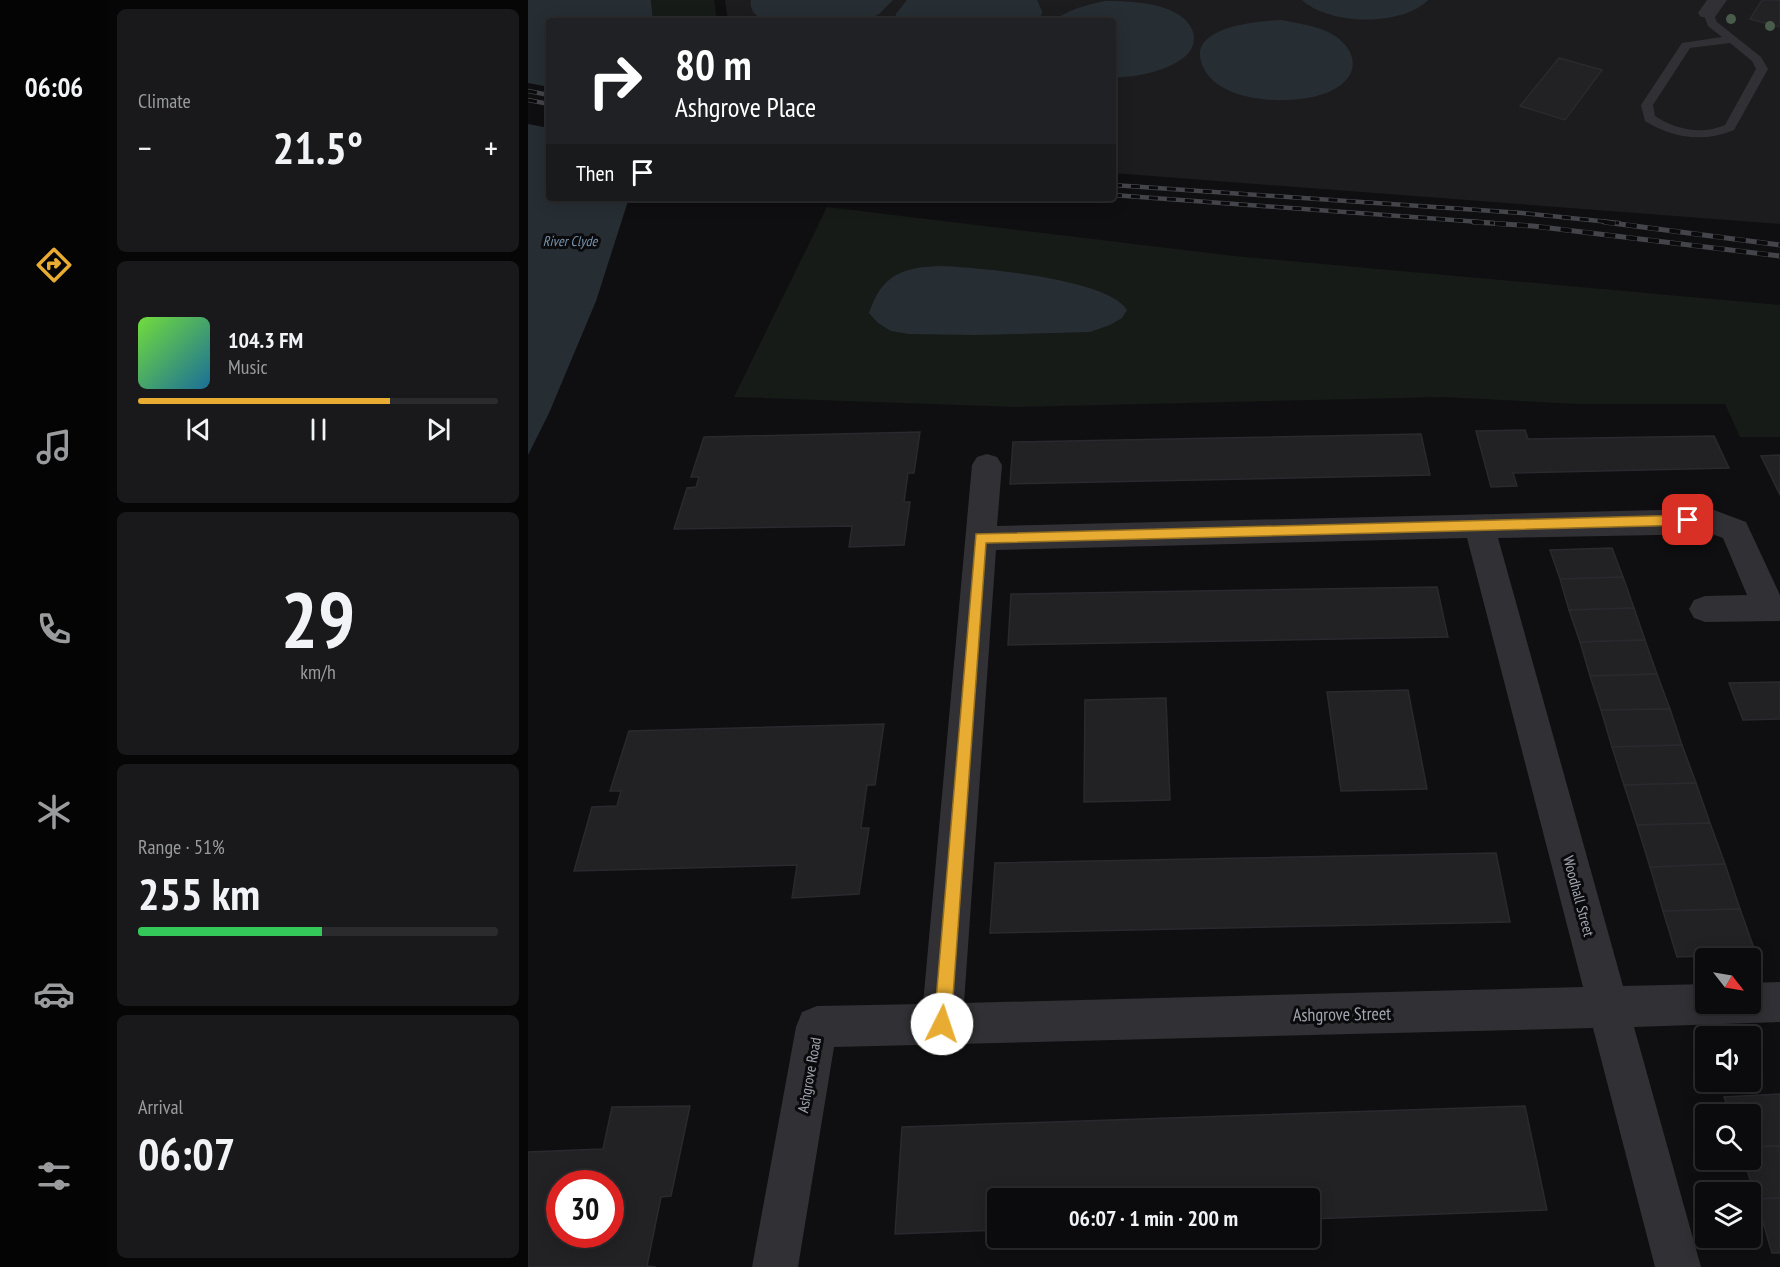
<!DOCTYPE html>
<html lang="en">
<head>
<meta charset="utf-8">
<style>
  body { margin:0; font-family:"PT Sans Narrow",sans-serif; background:#19191b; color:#f1f3f6; height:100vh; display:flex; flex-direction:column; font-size:22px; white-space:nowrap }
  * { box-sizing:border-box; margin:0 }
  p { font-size:20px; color:#9a9b9d }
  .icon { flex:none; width:33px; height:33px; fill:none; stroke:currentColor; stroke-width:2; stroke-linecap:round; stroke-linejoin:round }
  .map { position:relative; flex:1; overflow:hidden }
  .side { display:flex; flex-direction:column; gap:9px; padding:9px; background:#060607; width:420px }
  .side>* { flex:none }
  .hud { position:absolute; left:18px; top:18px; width:570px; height:183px; border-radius:6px; box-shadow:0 3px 15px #0003,0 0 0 2px #2b2b2e; background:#202124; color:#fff; overflow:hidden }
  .needle { width:39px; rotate:121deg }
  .tools { position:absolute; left:1167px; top:948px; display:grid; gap:12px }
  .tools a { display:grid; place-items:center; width:66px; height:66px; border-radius:6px; background:#0b0b0d; box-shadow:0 3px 15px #0003,0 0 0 2px #2b2b2e; font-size:30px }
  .speed { position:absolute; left:18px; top:1170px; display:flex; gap:12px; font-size:30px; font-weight:700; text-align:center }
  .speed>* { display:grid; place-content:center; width:78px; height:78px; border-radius:50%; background:#0b0b0d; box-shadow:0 3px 15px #0003,0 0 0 2px #2b2b2e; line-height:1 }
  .speed .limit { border:9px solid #d22; background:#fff; color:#111 }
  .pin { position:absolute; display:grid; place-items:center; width:51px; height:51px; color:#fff; margin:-26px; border-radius:12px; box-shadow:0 3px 9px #0006 }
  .me { position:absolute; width:66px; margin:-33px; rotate:4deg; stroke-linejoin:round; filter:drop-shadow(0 0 4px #0008) }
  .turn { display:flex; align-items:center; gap:21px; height:126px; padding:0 30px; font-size:27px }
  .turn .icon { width:78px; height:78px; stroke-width:2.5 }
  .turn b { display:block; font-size:42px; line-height:51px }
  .then { display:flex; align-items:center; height:57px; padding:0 30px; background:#0003; gap:12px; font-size:22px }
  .big { font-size:45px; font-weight:700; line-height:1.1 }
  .side .card { flex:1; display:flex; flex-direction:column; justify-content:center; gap:9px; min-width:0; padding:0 21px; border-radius:9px; background:#19191b }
  .side .dial { align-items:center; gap:0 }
  .dial b { font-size:78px; line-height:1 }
  .song { display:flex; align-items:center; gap:18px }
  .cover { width:72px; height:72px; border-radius:9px; background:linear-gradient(135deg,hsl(100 70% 55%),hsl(200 70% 35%)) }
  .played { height:6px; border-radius:3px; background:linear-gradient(90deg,#e7ac31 70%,#2b2b2e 70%) }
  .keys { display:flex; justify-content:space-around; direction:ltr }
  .heat { display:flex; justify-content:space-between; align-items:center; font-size:33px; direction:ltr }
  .charge { height:9px; border-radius:4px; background:linear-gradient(90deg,#34c759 51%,#2b2b2e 0) }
  .trip { position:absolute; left:459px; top:1188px; width:333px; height:60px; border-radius:6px; background:#0b0b0d; box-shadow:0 3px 15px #0003,0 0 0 2px #2b2b2e; font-weight:700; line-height:60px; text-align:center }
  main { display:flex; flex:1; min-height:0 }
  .menu { display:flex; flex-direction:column; width:108px; justify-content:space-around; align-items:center; background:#040405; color:#9a9b9d }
  .menu .icon { width:42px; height:42px }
  .menu .active { color:#e7ac31 }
  .menu b { font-size:27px; color:#f1f3f6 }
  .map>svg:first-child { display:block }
  .built { fill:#1c1c1e }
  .green { fill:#161b17 }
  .water { fill:#272e33 }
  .pier { fill:#0f0f11 }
  .building { fill:#222225; stroke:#2a292d; stroke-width:1.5; fill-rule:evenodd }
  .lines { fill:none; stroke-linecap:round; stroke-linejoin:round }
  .lane { fill:#313135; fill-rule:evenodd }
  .street { fill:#313135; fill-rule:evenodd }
  .rail-far1-casing { stroke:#44454a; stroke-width:4.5 }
  .rail-casing { stroke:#44454a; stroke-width:5 }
  .rail-far1 { stroke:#0b0a0c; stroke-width:3; stroke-dasharray:9; stroke-linecap:butt }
  .rail { stroke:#0b0a0c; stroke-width:4; stroke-dasharray:11; stroke-linecap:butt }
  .tree { fill:#495c4b }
  .route { fill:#e7ac31; stroke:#967020; stroke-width:1.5 }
  .labels { text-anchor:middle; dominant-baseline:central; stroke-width:6; stroke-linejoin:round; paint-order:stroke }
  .far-water-label { font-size:14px; font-style:italic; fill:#7993ab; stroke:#0b0a0c }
  .street-label { font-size:15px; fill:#a1a6b1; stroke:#0b0a0c }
  .near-street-label { font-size:18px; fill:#a1a6b1; stroke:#0b0a0c }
</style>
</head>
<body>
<main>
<nav class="menu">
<b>06:06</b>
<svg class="icon active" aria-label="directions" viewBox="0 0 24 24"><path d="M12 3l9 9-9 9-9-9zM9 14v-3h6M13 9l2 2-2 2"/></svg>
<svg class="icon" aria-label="music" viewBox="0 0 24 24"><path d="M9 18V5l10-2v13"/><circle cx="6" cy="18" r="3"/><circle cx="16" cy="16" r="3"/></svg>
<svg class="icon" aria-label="phone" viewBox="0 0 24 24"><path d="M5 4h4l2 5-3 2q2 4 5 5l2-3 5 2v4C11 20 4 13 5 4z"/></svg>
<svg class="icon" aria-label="climate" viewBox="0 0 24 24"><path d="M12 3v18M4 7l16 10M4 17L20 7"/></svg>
<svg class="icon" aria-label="car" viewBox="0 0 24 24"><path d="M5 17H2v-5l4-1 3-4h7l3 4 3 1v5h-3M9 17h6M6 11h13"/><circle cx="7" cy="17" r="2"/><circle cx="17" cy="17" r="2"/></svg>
<svg class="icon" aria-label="filters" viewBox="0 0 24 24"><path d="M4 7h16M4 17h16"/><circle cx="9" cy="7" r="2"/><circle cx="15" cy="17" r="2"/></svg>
</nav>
<section class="side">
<div class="card"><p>Climate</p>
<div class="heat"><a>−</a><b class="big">21.5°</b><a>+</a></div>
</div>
<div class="card">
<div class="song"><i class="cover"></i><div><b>104.3 FM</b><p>Music</p></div></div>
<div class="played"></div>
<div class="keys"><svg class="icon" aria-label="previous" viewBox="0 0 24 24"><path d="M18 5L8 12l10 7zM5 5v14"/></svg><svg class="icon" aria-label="pause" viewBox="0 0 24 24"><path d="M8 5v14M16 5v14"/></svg><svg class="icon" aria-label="next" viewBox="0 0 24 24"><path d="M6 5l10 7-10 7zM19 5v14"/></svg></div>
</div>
<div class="card dial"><b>29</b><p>km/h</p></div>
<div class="card"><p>Range · 51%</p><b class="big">255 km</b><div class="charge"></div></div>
<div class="card"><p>Arrival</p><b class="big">06:07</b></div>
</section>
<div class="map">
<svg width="1252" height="1267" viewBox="0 0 1252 1267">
  <rect width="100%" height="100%" fill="#0f0f11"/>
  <!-- built -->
  <path class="built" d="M197,0H1252V224L585,173V21H200Z"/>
  <!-- green -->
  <g class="green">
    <path d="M123,0H186L189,21H125Z"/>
    <path d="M299,207L706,256L1252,305V437H1212L1197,404H1051L915,397L488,407L206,397Z"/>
  </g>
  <!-- water -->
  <g class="water">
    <path d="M0,0H123L125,21H21V198H101L68,301L21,413L0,455Z"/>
    <path d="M223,0H365L351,14L337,21H236C228,16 221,10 223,0Z"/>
    <path d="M379,0H509L514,11L512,21H367L368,14Z"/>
    <path d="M774,0H900C873,27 801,25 774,0Z"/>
    <path d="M577,1C602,1 655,2 665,32C675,66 607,79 585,77V21H525C541,9 558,5 577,1Z"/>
    <path d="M753,20C768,23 784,25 798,31C828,45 837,74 803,91C769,107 684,105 673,61C663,26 733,21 753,20Z"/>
    <path d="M414,266C451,268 580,278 599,310L594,318L582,325L562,332L447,335L381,334L363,331L350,323L341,313C354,274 375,267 414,266Z"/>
  </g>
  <!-- pier -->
  <path class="pier" d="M0,83L21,87V128L0,124Z"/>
  <!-- building -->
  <g class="building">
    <path d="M1234,0H1252V27L1222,19Z"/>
    <path d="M1031,58L1074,70L1037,120L992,106Z"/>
    <path d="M997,430L1000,439L1186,436L1201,468L985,473L989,486L963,487L948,431Z"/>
    <path d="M392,432L386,473H380L376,502H382L376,545L321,547L324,526L146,529L159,488L168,487L171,477H163L176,437Z"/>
    <path d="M893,434L902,475L482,484L485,442Z"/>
    <path d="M1252,455V495L1233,456Z"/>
    <path d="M1084,548L1095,577L1032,579L1022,550Z"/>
    <path d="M1095,577L1106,608L1041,610L1032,579Z"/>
    <path d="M909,587L920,637L480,645L483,594Z"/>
    <path d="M1106,608L1117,640L1052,642L1041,610Z"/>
    <path d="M1117,640L1129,674L1062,676L1052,642Z"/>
    <path d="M1129,674L1142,709L1073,710L1062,676Z"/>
    <path d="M1252,682V719L1215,720L1201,683Z"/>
    <path d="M880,690L899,789L813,791L799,692Z"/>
    <path d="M638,698L642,800L556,802L557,700Z"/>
    <path d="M1142,709L1154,745L1084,747L1073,710Z"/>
    <path d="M356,724L347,785H339L333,828H341L331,894L264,898L269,865L46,871L64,807L89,806L93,791H82L101,731Z"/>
    <path d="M1154,745L1168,783L1096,785L1084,747Z"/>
    <path d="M1168,783L1182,823L1109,825L1096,785Z"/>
    <path d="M1182,823L1197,864L1122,867L1109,825Z"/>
    <path d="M968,853L982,922L462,933L467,863Z"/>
    <path d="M1197,864L1212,909L1135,911L1122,867Z"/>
    <path d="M1212,909L1228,954L1149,957L1135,911Z"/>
    <path d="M1252,1094V1146L1222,1147V1114H1202L1196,1097Z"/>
    <path d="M162,1106L143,1196L133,1197L119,1266L128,1267H0V1152L75,1149L84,1107ZM32,1184H82V1234H32Z"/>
    <path d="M997,1106L1019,1210L782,1219V1198H470V1230L367,1234L374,1127Z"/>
    <path d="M1252,1146V1198L1228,1199L1216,1160H1222V1147Z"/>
    <path d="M1252,1198V1253H1244L1228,1199Z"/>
  </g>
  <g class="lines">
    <!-- lane -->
    <path class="lane" d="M1180,10L1184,11L1189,22L1233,57L1240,69L1206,130C1176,143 1144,138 1117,121L1113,105L1154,43L1194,37L1180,26L1175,13ZM1202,43L1224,61L1228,69L1197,125C1174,135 1148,130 1127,116L1125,105L1162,48Z"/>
    <!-- street -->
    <g class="street">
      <path d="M1179,0H1199L1187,17H1173L1170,13Z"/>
      <path d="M459,454L469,457L474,465L469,526L1173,509L1186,510L1218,522L1252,595V621L1177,622L1166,618L1161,609L1166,600L1177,596L1219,595L1195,538L1184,534L970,538L1095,986L1178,984V1004H1222V983L1252,982V1022L1106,1027L1173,1267H1127L1065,1028L306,1047L270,1267H224L268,1027L274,1012L289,1006L395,1004L444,465L449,457ZM939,538L1055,987L436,1003L468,550Z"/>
    </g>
    <defs>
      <g id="rail-far1">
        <path d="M0,91L21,95"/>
        <path d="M0,100L21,104"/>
        <path d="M585,185L994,213L1091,223"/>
        <path d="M585,195L966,223"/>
      </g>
      <g id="rail">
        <path d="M945,222L1005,226L1252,256"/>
        <path d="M1076,222L1252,245"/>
      </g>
    </defs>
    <!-- rail-far1 casing -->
    <use href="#rail-far1" class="rail-far1-casing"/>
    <!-- rail casing -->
    <use href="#rail" class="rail-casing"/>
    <!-- rail-far1 -->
    <use href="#rail-far1" class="rail-far1"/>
    <!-- rail -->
    <use href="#rail" class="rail"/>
  </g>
  <!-- trees -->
  <g class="tree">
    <circle cx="1203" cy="19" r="5"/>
    <circle cx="1242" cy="26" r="5"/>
  </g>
  <!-- route -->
  <path class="route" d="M1160,515L1167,520L1160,525L458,543L423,1024L420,1031L414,1033L408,1031L406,1024L448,534Z"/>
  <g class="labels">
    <!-- far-water labels -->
    <g class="far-water-label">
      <text x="42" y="241">River Clyde</text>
    </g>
    <!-- street labels -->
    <g class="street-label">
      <text transform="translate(1051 896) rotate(75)">Woodhall Street</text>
      <text transform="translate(281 1075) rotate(-80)">Ashgrove Road</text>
    </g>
    <!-- near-street labels -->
    <g class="near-street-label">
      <text transform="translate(814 1014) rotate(-1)">Ashgrove Street</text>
    </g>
  </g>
</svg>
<div class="tools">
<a><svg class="needle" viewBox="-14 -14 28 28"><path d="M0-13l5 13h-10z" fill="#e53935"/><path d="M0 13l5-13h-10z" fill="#9a9b9d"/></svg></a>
<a><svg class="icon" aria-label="sound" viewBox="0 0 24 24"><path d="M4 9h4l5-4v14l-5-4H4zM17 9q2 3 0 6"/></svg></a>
<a><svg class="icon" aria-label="search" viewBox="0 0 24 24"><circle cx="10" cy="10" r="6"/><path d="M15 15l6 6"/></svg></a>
<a><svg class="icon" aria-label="layers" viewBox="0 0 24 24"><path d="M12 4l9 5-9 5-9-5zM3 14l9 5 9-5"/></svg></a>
</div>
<div class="speed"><div class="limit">30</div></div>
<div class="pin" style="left:1160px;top:520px;background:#d93025"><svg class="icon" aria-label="arrive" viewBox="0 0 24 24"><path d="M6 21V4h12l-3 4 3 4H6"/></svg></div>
<svg class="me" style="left:414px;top:1024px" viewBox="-20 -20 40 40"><circle r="19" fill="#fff"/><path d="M0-13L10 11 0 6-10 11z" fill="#e7ac31"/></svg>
<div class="trip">06:07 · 1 min · 200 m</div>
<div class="hud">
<div class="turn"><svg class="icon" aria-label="right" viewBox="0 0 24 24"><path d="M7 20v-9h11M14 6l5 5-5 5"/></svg><div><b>80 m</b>Ashgrove Place</div></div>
<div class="then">Then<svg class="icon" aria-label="arrive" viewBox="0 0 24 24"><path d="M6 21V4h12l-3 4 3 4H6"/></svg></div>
</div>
</div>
</main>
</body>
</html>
